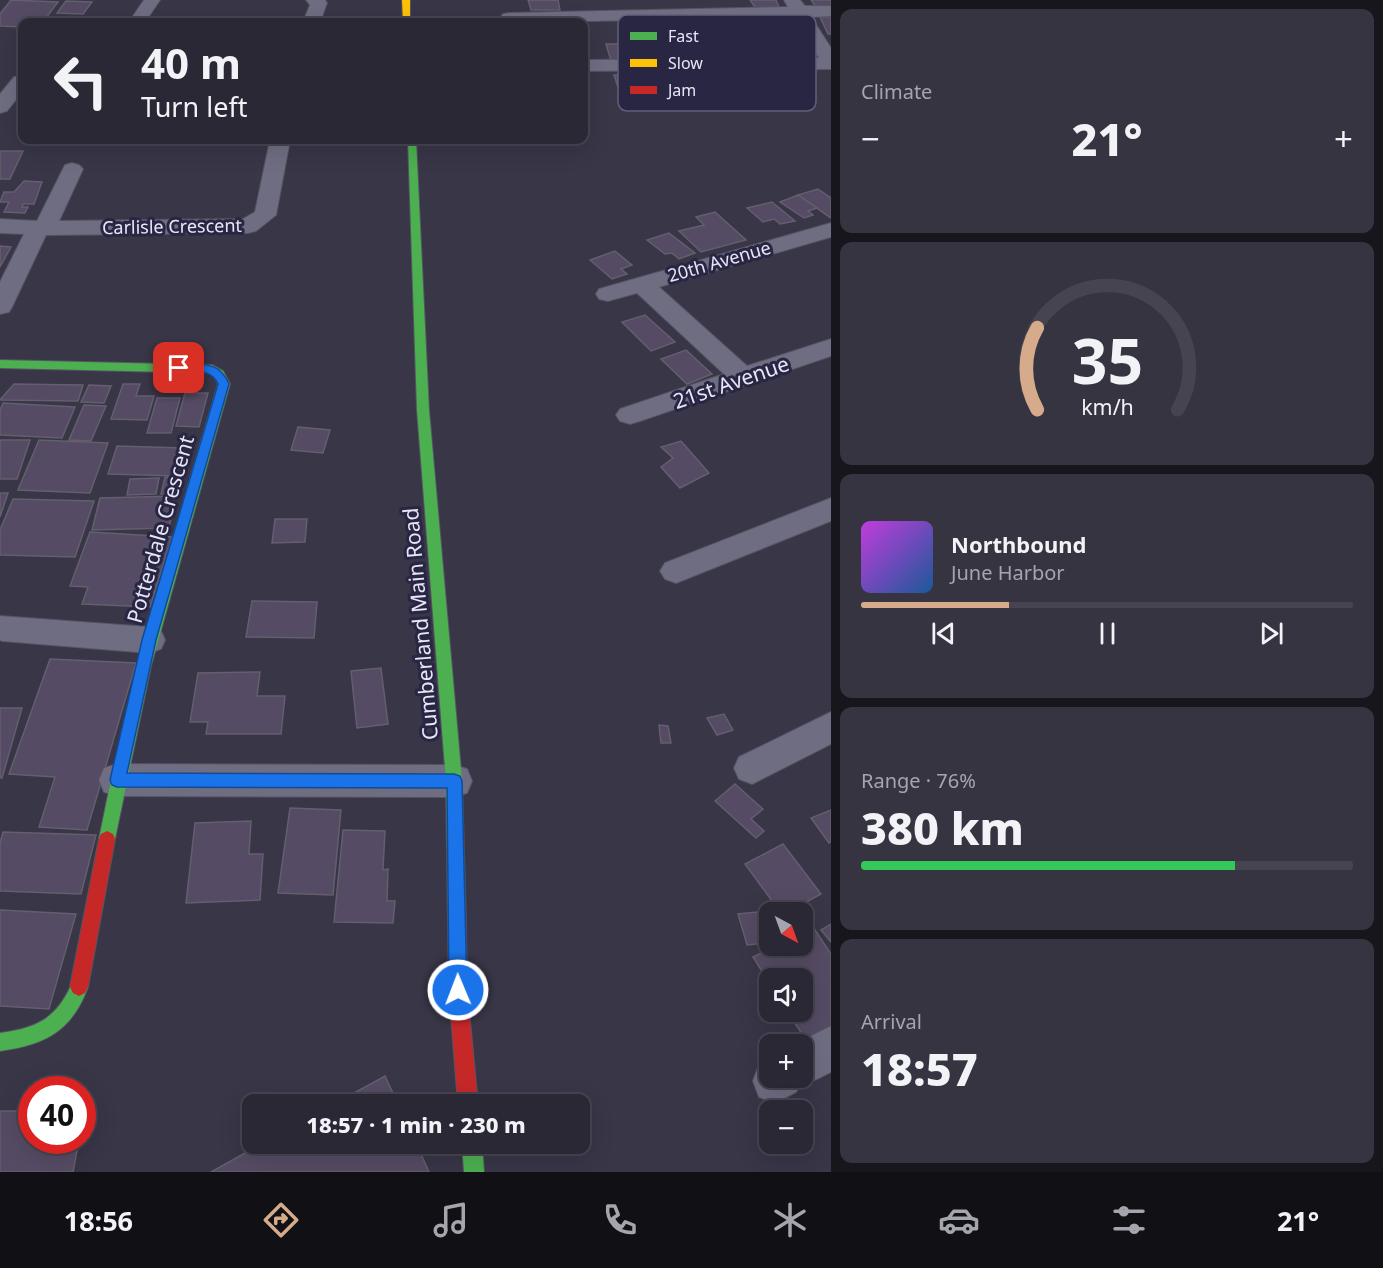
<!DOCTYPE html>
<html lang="en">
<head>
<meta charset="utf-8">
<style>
  body { margin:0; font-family:"Noto Sans",sans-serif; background:#363441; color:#f1f3f6; height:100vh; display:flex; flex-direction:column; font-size:22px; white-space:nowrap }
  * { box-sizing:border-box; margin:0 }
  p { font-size:20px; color:#a5a6ad }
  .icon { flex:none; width:33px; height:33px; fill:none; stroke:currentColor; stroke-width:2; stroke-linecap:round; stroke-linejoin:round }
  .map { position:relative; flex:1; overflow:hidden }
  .sheet { display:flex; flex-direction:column; gap:9px; padding:9px; background:#17161d; width:552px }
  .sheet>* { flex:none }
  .banner { position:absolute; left:18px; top:18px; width:570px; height:126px; border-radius:12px; box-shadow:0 6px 24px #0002,0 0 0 2px #464450; background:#2a2835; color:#f1f3f6; overflow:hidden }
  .needle { width:39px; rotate:139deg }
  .fabs { position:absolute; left:759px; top:902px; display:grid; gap:12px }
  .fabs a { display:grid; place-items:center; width:54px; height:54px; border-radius:12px; background:#2a2835; box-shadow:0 6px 24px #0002,0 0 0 2px #464450; font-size:30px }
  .speed { position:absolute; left:18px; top:1076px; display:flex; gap:12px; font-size:30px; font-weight:700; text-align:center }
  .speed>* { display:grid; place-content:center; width:78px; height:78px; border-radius:50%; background:#2a2835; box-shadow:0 6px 24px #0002,0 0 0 2px #464450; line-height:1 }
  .speed .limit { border:9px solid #d22; background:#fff; color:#111 }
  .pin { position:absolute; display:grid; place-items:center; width:51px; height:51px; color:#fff; margin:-26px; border-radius:12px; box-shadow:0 3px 9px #0006 }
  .me { position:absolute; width:66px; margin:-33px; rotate:359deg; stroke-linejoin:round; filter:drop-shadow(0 0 4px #0008) }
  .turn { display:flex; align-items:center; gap:21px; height:126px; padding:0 24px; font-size:27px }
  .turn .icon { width:78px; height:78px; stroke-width:2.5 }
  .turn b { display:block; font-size:42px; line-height:51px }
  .big { font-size:45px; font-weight:800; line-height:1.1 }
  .sheet .widget { flex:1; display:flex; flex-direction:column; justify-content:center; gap:9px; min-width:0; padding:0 21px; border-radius:12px; background:#363441 }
  .sheet .dial { align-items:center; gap:0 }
  .dial svg { height:156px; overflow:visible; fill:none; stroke:#464450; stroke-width:7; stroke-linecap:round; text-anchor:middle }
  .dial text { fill:#f1f3f6; stroke:none }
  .song { display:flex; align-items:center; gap:18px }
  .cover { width:72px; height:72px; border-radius:9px; background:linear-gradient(135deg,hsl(290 70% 55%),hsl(210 70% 35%)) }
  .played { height:6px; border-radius:3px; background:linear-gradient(90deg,#d6ab8b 30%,#464450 30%) }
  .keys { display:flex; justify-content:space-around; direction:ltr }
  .heat { display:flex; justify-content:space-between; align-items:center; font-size:33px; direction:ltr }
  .charge { height:9px; border-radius:4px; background:linear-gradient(90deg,#34c759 76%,#464450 0) }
  .trip { position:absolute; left:242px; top:1094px; width:348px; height:60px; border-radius:12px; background:#2a2835; box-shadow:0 6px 24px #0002,0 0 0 2px #464450; font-weight:800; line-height:60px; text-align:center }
  .menu { display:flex; height:96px; justify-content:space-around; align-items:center; background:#111015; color:#a5a6ad }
  .menu .icon { width:42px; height:42px }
  .menu .selected { color:#d6ab8b }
  .menu b { font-size:27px; color:#f1f3f6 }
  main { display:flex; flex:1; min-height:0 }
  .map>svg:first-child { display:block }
  .building { fill:#554b64; stroke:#635f6d; stroke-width:1.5 }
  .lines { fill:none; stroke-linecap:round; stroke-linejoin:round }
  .street-casing { stroke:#555462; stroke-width:2 }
  .fast-casing { stroke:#555462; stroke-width:2 }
  .slow-casing { stroke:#555462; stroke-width:2 }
  .jam-casing { stroke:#555462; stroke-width:2 }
  .street { fill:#6f6d82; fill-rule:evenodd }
  .fast { fill:#4caf50; fill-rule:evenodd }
  .slow { fill:#ffc107; fill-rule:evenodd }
  .jam { fill:#c62828; fill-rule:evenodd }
  .route { fill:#1a73e8; stroke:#114b97; stroke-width:1.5 }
  .labels { text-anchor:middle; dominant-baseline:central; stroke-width:6; stroke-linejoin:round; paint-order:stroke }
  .far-street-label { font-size:18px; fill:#e6e6f8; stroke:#282642 }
  .street-label { font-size:21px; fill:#e6e6f8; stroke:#282642 }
  .key { fill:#282642; stroke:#616079; stroke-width:1.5 }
  .key-label { font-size:16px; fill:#e6e6f8 }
</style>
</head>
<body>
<main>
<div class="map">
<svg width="831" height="1172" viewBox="0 0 831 1172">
  <rect width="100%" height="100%" fill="#383647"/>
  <!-- building -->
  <g class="building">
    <path d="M11,0L58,2L43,22H22V27L0,26V14Z"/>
    <path d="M528,0H558L560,10H531Z"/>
    <path d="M750,0H776L779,7L756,9Z"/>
    <path d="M811,0H831V7H816Z"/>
    <path d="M66,1L92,2L83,14L57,13Z"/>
    <path d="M820,17H831V34H828Z"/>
    <path d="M606,44H652L657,57L625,54L628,61H611Z"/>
    <path d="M614,75L642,76L653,99H622Z"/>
    <path d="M0,151H23L10,179H0Z"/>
    <path d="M24,181L42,182L34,204H23L22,207H28L25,213L4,212L9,202H0L4,192H14Z"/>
    <path d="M818,189L831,198V218L798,195Z"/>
    <path d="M798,195L817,208L808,211L813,215L804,218L780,202Z"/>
    <path d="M772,202L795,221L780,224L774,219L763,222L747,208Z"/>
    <path d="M715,212L746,240L701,252L679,231L704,225L696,217Z"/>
    <path d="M669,233L695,253L679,259L672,253L665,254L647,240Z"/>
    <path d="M0,246L11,247L0,267Z"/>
    <path d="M615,251L632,265L621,269L627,274L612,279L590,260Z"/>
    <path d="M645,315L675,342L651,351L622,322Z"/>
    <path d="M686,350L712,374L687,384L661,359Z"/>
    <path d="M14,384L83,385L78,401L0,400Z"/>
    <path d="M123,384H140L136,396H154L147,420L111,419Z"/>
    <path d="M89,385L111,386L104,403L81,402Z"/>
    <path d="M185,393H208L199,427L176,426Z"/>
    <path d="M157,398H180L171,433H147Z"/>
    <path d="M3,403L75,407L62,438L0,435V410Z"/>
    <path d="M84,405L106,406L91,441L69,440Z"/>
    <path d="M298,427L330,430L323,453L291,450Z"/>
    <path d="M0,440H30L17,479H0Z"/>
    <path d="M39,440L108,443L90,493L18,490Z"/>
    <path d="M681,441L709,473L680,488L661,467L673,458L661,447Z"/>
    <path d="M117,446L184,448L176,476L108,474Z"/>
    <path d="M165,477H181L178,494H161Z"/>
    <path d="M159,478L156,494L127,495L130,479Z"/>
    <path d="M0,493H8L0,517Z"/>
    <path d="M175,496L169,528L92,530L100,498Z"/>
    <path d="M13,499L94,501L75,557L0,555V530Z"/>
    <path d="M275,519H307L305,542L272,543Z"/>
    <path d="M90,532L172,537L150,607L82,604L88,587L70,586Z"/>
    <path d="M252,601L317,602L314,638L246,637Z"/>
    <path d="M50,659L136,663L87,830L39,827L55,777L9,774Z"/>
    <path d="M381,668L388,724L357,728L351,671Z"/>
    <path d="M260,672L257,696H285L281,734H206L208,722H190L198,673Z"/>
    <path d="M0,708H22L2,778H0Z"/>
    <path d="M724,714L733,730L717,735L707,718Z"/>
    <path d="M659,725L668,726L671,743H661Z"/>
    <path d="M735,784L763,809L751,819L764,831L756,838L715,801Z"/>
    <path d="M290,808L341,810L333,895L278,893Z"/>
    <path d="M831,810V842L829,843L811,818Z"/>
    <path d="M251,821L249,854H263L260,900L186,903L195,823Z"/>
    <path d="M343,830L385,831L383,870L388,869L387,901H395L393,923L334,922Z"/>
    <path d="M3,832L96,835L81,894L0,891V843Z"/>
    <path d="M783,844L821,894L788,912H780L745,864Z"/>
    <path d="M0,910L76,914L49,1009L0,1006Z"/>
    <path d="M757,912L767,943L747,945L738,914Z"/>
    <path d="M831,924V942L821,930Z"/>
    <path d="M813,927L831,954V1027L806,1040L787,1011H802V978H770V984L753,957L777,945H802V932Z"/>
    <path d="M385,1076L398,1104H334Z"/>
    <path d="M0,1111H32V1140H79L73,1172H0Z"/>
    <path d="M263,1143H416L429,1172H211Z"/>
  </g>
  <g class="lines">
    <defs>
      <g id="street">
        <path d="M144,0H160L145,22H129Z"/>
        <path d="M306,0H325L327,3L320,22H303L310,5Z"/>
        <path d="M784,0H800L805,6H831V16L811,17L831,48V69L584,71V60L819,58L794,17L541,22H506L500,18L503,14L509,13L788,7Z"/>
        <path d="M22,76V92L7,111L0,113V94L14,77Z"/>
        <path d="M270,140H290L276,215L256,231L248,233L46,235L12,307L9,312L0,314V282L24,234L0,233V219L37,221L65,165L72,163L79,165L83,169L59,221L243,219L255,212Z"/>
        <path d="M831,223V237L659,287L747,366L831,339V356L640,421L630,424L620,421L616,415L620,409L724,374L637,293L608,301L599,299L596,294L599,289Z"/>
        <path d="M831,498V521L676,583L665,579L660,571L665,563Z"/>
        <path d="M0,616L149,627L161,631L165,640L161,649L149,653L2,641L0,640Z"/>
        <path d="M831,712V744L752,784L739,779L734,768L739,757Z"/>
        <path d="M117,764L454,765L467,769L472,781L467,793L454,797L117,796L104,792L99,780L104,768Z"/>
        <path d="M831,1026V1072L817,1079L800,1085L796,1092L775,1103L759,1097L753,1081L759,1065L770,1060V1077H802V1044H795Z"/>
      </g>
      <g id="fast">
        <path d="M408,140H416L429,410L462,781L466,924L463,930L457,932L451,930L448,924L446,781L417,410Z"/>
        <path d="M0,360L212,365L223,371L230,384L151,666L115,839L113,844L107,847L101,844L99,839C129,685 173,535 218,384L214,376L209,373L0,368Z"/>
        <path d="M79,978L85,981L88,987C72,1031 45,1045 0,1051V1033C39,1028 58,1017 73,981Z"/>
        <path d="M462,1143H482L484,1172H464Z"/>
      </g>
      <path id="slow" d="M402,0H410V22H403Z"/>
      <g id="jam">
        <path d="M107,831L113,834L115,839L88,987L85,993L79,996L73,993L70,987L99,839L101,834Z"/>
        <path d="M457,916L463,918L466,924L467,990L478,1104H458L449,990L448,924L451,918Z"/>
      </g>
    </defs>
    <!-- street casing -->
    <use href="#street" class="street-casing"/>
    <!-- fast casing -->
    <use href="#fast" class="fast-casing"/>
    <!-- slow casing -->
    <use href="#slow" class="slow-casing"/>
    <!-- jam casing -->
    <use href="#jam" class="jam-casing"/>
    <!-- street -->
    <use href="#street" class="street"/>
    <!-- fast -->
    <use href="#fast" class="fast"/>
    <!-- slow -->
    <use href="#slow" class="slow"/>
    <!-- jam -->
    <use href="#jam" class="jam"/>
  </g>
  <!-- route -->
  <path class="route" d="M179,364C202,365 219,360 229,384L156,640L127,773L454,774L460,776L462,781L467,990L465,997L458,999L452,997L449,990L447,788L117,787L112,785L110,780L142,640L218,384C210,366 191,374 175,370V365Z"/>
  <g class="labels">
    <!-- far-street labels -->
    <g class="far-street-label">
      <text transform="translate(172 226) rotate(-1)">Carlisle Crescent</text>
      <text transform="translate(719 261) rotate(-16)">20th Avenue</text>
    </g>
    <!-- street labels -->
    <g class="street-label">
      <text transform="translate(731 382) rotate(-19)">21st Avenue</text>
      <text transform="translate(160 529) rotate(-74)">Potterdale Crescent</text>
      <text transform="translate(420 624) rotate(-95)">Cumberland Main Road</text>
    </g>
  </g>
  <!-- legend -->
  <rect x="618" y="15" width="198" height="96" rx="9" class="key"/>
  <rect x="630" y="32" width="27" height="8" fill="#4caf50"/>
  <rect x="630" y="59" width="27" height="8" fill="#ffc107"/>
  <rect x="630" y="86" width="27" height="8" fill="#c62828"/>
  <g class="key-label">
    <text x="668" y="42">Fast</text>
    <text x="668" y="69">Slow</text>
    <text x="668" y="96">Jam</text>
  </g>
</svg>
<div class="fabs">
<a><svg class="needle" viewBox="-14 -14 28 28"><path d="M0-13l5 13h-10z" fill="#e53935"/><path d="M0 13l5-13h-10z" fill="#a5a6ad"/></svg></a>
<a><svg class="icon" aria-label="sound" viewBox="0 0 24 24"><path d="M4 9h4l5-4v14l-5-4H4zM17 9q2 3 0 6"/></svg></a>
<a>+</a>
<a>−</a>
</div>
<div class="speed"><div class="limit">40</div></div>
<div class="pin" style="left:179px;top:368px;background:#d93025"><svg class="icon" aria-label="arrive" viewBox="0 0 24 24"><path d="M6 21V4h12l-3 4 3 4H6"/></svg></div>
<svg class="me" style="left:458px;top:990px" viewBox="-20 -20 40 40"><circle r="17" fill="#1a73e8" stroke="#fff" stroke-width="3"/><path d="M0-11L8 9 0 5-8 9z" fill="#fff"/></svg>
<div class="trip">18:57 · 1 min · 230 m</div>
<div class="banner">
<div class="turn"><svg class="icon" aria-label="left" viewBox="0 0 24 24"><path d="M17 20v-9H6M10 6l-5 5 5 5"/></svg><div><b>40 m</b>Turn left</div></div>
</div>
</div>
<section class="sheet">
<div class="widget"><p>Climate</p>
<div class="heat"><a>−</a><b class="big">21°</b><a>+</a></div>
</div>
<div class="widget dial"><svg viewBox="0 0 100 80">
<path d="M14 69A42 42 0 1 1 86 69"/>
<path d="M14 69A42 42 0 0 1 14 27" stroke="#d6ab8b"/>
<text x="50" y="56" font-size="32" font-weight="700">35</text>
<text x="50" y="72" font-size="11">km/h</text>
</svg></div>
<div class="widget">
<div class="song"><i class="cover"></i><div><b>Northbound</b><p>June Harbor</p></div></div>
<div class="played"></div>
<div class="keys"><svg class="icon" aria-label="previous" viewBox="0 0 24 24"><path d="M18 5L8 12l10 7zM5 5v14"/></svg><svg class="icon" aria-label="pause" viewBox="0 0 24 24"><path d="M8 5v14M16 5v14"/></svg><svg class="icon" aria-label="next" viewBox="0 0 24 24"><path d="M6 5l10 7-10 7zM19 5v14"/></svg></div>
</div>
<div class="widget"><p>Range · 76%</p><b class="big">380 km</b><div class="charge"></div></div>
<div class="widget"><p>Arrival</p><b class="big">18:57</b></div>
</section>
</main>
<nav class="menu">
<b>18:56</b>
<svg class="icon selected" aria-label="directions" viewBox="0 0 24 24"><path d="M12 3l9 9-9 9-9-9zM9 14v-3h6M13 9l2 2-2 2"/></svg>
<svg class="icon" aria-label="music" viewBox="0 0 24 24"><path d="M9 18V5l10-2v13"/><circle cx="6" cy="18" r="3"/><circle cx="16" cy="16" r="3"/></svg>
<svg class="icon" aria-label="phone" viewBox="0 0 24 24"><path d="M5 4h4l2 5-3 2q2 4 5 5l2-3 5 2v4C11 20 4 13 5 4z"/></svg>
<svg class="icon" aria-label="climate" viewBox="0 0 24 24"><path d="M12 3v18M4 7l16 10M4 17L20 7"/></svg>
<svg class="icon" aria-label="car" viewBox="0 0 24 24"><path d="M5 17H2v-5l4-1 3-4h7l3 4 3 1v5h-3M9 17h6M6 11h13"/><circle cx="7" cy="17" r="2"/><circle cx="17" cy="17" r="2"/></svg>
<svg class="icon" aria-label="filters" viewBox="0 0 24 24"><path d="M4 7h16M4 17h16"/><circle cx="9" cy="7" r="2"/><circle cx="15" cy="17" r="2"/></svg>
<b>21°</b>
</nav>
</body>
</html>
